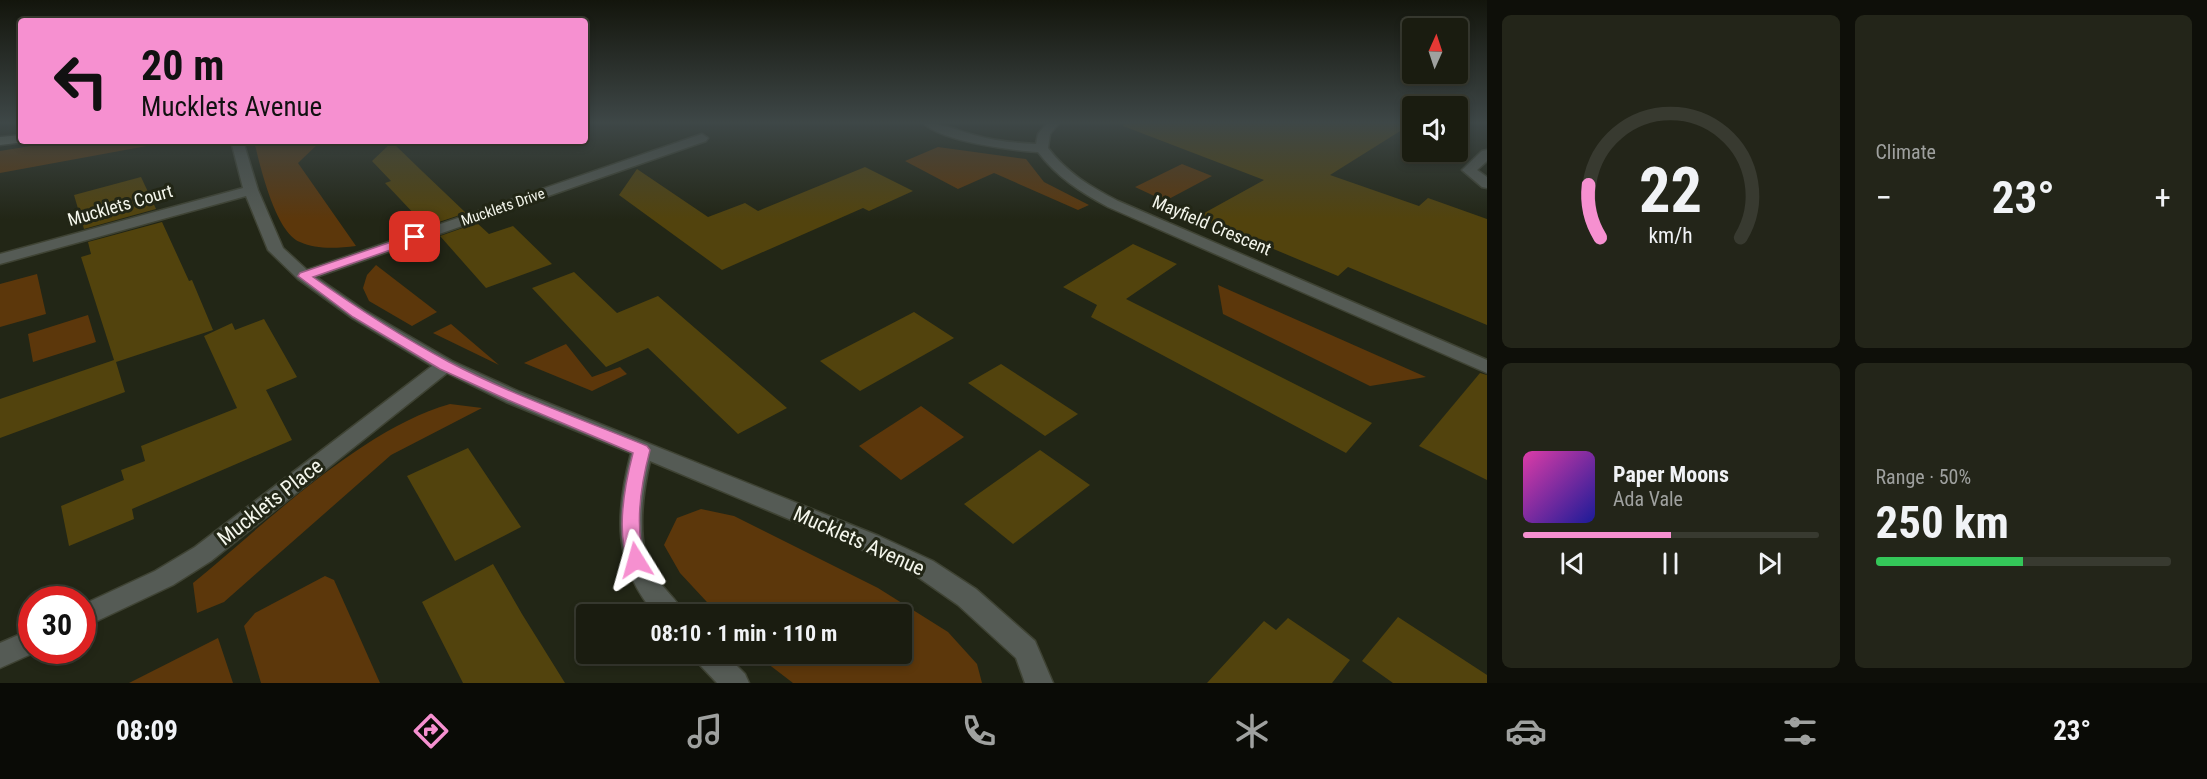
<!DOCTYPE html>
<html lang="en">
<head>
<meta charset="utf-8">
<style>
  body { margin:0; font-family:"Roboto Condensed",sans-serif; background:#232519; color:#f1f3f6; height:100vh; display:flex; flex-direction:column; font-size:22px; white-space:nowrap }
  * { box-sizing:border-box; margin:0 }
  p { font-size:20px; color:#9fa19f }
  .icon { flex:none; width:33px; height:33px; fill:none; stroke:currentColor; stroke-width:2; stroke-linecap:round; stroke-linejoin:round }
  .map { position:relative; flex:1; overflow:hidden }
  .sheet { display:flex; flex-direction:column; gap:15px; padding:15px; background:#0e0f09; width:720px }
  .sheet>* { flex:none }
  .banner { position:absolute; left:18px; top:18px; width:570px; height:126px; border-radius:6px; box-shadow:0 3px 9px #0003,0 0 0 2px #383a30; background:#f690d0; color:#111; overflow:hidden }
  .needle { width:39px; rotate:3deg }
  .tools { position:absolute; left:1402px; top:18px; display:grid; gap:12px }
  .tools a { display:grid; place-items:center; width:66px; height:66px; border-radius:6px; background:#1a1c10; box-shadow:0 3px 9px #0003,0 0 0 2px #383a30; font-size:30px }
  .speed { position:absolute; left:18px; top:586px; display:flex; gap:12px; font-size:30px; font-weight:700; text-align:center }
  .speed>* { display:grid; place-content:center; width:78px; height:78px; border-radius:50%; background:#1a1c10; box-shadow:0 3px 9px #0003,0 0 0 2px #383a30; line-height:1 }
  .speed .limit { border:9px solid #d22; background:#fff; color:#111 }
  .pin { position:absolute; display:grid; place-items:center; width:51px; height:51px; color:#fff; margin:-26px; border-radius:12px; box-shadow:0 3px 9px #0006 }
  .me { position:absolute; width:66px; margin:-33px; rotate:352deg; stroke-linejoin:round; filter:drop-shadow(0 0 4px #0008) }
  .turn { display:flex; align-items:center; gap:21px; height:126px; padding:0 24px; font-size:27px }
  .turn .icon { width:78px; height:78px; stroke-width:2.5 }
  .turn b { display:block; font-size:42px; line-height:51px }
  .big { font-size:45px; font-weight:700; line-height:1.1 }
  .sheet .tile { flex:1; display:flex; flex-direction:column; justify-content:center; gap:9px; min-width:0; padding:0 21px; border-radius:9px; background:#232519 }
  .sheet .dial { align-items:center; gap:0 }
  .dial svg { height:156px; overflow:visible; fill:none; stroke:#383a30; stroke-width:7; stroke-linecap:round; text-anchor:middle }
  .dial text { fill:#f1f3f6; stroke:none }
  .song { display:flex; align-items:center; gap:18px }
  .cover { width:72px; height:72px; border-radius:9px; background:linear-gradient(135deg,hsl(320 70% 55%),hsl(240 70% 35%)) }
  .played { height:6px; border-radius:3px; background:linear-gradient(90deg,#f690d0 50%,#383a30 50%) }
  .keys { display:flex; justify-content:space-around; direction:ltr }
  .heat { display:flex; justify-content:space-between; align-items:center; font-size:33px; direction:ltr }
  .charge { height:9px; border-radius:4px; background:linear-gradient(90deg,#34c759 50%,#383a30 0) }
  .sheet .tiles { flex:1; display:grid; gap:15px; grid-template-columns:repeat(2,1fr) }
  .trip { position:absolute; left:576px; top:604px; width:336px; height:60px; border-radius:6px; background:#1a1c10; box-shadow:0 3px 9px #0003,0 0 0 2px #383a30; font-weight:700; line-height:60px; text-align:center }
  .tabs { display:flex; height:96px; justify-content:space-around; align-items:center; background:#0a0b06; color:#9fa19f }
  .tabs .icon { width:42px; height:42px }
  .tabs .selected { color:#f690d0 }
  .tabs b { font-size:27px; color:#f1f3f6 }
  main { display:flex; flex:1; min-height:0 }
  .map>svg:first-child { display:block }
  .green { fill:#5c370b }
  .building { fill:#52430d }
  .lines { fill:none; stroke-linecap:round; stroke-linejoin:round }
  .street-casing { stroke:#3f4334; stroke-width:3 }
  .secondary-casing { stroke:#3f4334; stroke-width:3 }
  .street { fill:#555b55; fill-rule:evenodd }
  .secondary { fill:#707a70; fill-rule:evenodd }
  .route { fill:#f690d0; stroke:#a05e87; stroke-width:1.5 }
  .labels { text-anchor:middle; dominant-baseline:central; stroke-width:6; stroke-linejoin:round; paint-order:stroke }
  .far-street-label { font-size:15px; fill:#f4f6ec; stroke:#222616 }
  .street-label { font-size:18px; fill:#f4f6ec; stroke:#222616 }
  .near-street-label { font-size:21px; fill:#f4f6ec; stroke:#222616 }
</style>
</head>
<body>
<main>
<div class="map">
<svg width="1487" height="683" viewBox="0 0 1487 683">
  <rect width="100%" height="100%" fill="#222616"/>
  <!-- green -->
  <g class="green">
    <path d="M61,141H174L0,173V151Z"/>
    <path d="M254,141H321L298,163L356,246C338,248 317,250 300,242C275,232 260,165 254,141Z"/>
    <path d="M938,147L1026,159L1044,182L1089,205L1078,210L994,173L958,189L905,161Z"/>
    <path d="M1182,164L1212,176L1165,201L1135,187Z"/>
    <path d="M376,265L437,312L412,326L369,301L363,288L367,275Z"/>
    <path d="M37,274L46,314L0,327V284Z"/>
    <path d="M1218,285L1426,377L1370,386L1223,314Z"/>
    <path d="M88,315L96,342L33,362L28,334Z"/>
    <path d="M451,324L499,365L433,333Z"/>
    <path d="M566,344L592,377L620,367L627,374L592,391L524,363Z"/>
    <path d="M450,404L482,408L391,455L224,602L197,613L193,583C265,524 361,429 450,404Z"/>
    <path d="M921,406L964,437L901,480L859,446Z"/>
    <path d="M701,509L734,516L878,588L948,632L977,664L982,683H793L755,654H902V615H719L680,573L664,545L677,518Z"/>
    <path d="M325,576L334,580L380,683H261L244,626L255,613Z"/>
    <path d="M218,638L233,683H129Z"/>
  </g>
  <!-- building -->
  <g class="building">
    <path d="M1124,123H1413L1330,175L1419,206L1428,198L1487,219V325L1348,267L1338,276L1197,217L1264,180L1123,126Z"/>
    <path d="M392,142L423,172L466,213L430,225L421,216L417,217L385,183L391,181L372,161Z"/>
    <path d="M865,167L913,191L869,211L863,208L722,270L619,195L637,169L708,217L745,203L758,211Z"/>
    <path d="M141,177L156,209L84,229L74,195Z"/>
    <path d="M162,222L189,281L192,280L213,330L116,362L125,392L0,438V399L114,360L81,257L91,254L88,242Z"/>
    <path d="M477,223L489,234L513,226L552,264L486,288L440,236Z"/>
    <path d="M1133,244L1177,264L1126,299L1372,423L1346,453L1091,317L1097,305L1063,287Z"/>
    <path d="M574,272L617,313L658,296L787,408L738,434L648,348L606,367L532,288Z"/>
    <path d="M914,312L954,338L860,391L820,361Z"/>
    <path d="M264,319L297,377L266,390L292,440L132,509L134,519L69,546L61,506L124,480L121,470L145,461L141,446L237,408L204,336L232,323L235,330Z"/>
    <path d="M1001,364L1038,388L1078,414L1045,436L968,383Z"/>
    <path d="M1480,373L1487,375V480L1419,446Z"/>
    <path d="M468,448L521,527L455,561L407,476Z"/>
    <path d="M1040,450L1090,485L1013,544L964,504Z"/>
    <path d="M493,564L522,614L565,683H463L422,602Z"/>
    <path d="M1398,617L1487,675V683H1393L1362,661Z"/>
    <path d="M1288,618L1350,660L1332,683H1207L1264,621L1276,630Z"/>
  </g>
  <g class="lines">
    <defs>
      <g id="street">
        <path d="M923,123C942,123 956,130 974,135C994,141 1015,143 1036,144L1038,134L1047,123H1059L1050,134L1048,148C1067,173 1091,187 1118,201L1487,360V373L1108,207C1080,192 1057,177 1038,152C1010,150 943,142 923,123Z"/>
        <path d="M702,134L708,138L706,141L316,277L364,310L452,361L520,392L879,536L933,561L976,589L1035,641L1053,683H1025L1016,658L958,605L915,575L863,550L650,461C642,496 635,543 654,575C663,589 678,600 685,615H656C613,565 615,515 631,453L506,402L447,373L211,561L173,585L82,628V605L155,571L195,547L432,366L352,318L298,279L268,250L246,196L0,264V254L243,188L231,141H243L258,190L283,248L307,270Z"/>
        <path d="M1487,150V161L1477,170L1487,177V188L1482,187L1462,170L1482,151Z"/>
        <path d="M32,629V651H38L0,668V643Z"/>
        <path d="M694,654H725L745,674L749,683H717L698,663Z"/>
      </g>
      <path id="secondary" d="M21,135V141L25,142L0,145V137Z"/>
    </defs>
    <!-- street casing -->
    <use href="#street" class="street-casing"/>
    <!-- secondary casing -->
    <use href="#secondary" class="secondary-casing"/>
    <!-- street -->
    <use href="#street" class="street"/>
    <!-- secondary -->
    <use href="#secondary" class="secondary"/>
  </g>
  <!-- sky -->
  <linearGradient id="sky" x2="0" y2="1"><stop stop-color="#13150c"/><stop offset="0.56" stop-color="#3e4747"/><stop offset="1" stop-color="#3e4747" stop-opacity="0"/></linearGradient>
  <rect width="1487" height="219" fill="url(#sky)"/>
  <!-- route -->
  <path class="route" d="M415,234L421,237L419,240L313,277C357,308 402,337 449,362C512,395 581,419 647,446L650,450C641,484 634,526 645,560L643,565L636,567L630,565C615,535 625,484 633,453L508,400L440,369L353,317L298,276L300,273Z"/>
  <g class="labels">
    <!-- far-street labels -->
    <g class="far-street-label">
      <text transform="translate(503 207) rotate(-19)">Mucklets Drive</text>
    </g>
    <!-- street labels -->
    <g class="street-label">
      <text transform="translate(120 205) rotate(-16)">Mucklets Court</text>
      <text transform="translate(1212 225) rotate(23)">Mayfield Crescent</text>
    </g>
    <!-- near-street labels -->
    <g class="near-street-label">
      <text transform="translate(270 502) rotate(-38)">Mucklets Place</text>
      <text transform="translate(859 541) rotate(24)">Mucklets Avenue</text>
    </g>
  </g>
</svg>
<div class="tools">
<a><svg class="needle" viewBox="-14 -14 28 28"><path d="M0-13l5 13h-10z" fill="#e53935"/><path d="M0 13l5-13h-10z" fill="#9fa19f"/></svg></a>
<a><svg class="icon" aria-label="sound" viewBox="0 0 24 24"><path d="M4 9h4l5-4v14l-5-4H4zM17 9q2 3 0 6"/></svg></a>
</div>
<div class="speed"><div class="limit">30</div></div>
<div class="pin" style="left:415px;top:237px;background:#d93025"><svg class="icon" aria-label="arrive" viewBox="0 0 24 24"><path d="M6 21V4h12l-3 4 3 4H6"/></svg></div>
<svg class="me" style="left:636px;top:560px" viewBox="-20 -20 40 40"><path d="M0-17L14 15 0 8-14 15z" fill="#f690d0" stroke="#fff" stroke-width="4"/></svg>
<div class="trip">08:10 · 1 min · 110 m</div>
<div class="banner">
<div class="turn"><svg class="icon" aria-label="left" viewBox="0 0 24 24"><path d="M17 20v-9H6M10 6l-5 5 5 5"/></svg><div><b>20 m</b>Mucklets Avenue</div></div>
</div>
</div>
<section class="sheet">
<div class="tiles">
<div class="tile dial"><svg viewBox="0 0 100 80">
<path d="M14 69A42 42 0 1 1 86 69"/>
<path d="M14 69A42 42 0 0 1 8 42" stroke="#f690d0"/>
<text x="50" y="56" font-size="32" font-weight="700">22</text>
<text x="50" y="72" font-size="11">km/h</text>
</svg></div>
<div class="tile"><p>Climate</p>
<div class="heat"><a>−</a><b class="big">23°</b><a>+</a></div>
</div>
<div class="tile">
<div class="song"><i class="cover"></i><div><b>Paper Moons</b><p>Ada Vale</p></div></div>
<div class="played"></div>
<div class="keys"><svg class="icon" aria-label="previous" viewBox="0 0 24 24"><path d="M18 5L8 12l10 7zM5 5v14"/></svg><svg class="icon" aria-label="pause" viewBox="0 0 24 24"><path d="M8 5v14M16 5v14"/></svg><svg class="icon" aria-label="next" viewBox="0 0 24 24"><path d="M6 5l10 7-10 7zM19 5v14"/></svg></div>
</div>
<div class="tile"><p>Range · 50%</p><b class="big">250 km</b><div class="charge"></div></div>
</div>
</section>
</main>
<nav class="tabs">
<b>08:09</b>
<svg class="icon selected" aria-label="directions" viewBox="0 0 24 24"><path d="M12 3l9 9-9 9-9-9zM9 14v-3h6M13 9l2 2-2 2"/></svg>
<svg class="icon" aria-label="music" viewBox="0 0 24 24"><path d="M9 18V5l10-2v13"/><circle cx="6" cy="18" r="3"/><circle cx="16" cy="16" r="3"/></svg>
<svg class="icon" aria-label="phone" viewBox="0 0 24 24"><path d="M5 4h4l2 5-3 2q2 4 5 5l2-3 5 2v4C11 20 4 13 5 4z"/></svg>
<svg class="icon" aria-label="climate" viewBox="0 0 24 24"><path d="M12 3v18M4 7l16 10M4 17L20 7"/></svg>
<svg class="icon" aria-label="car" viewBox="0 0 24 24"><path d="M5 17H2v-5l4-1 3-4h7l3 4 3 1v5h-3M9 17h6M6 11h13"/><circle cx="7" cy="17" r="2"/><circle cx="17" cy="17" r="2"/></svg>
<svg class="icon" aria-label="filters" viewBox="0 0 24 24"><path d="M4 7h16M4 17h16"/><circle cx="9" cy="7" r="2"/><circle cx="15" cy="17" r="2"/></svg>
<b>23°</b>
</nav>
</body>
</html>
